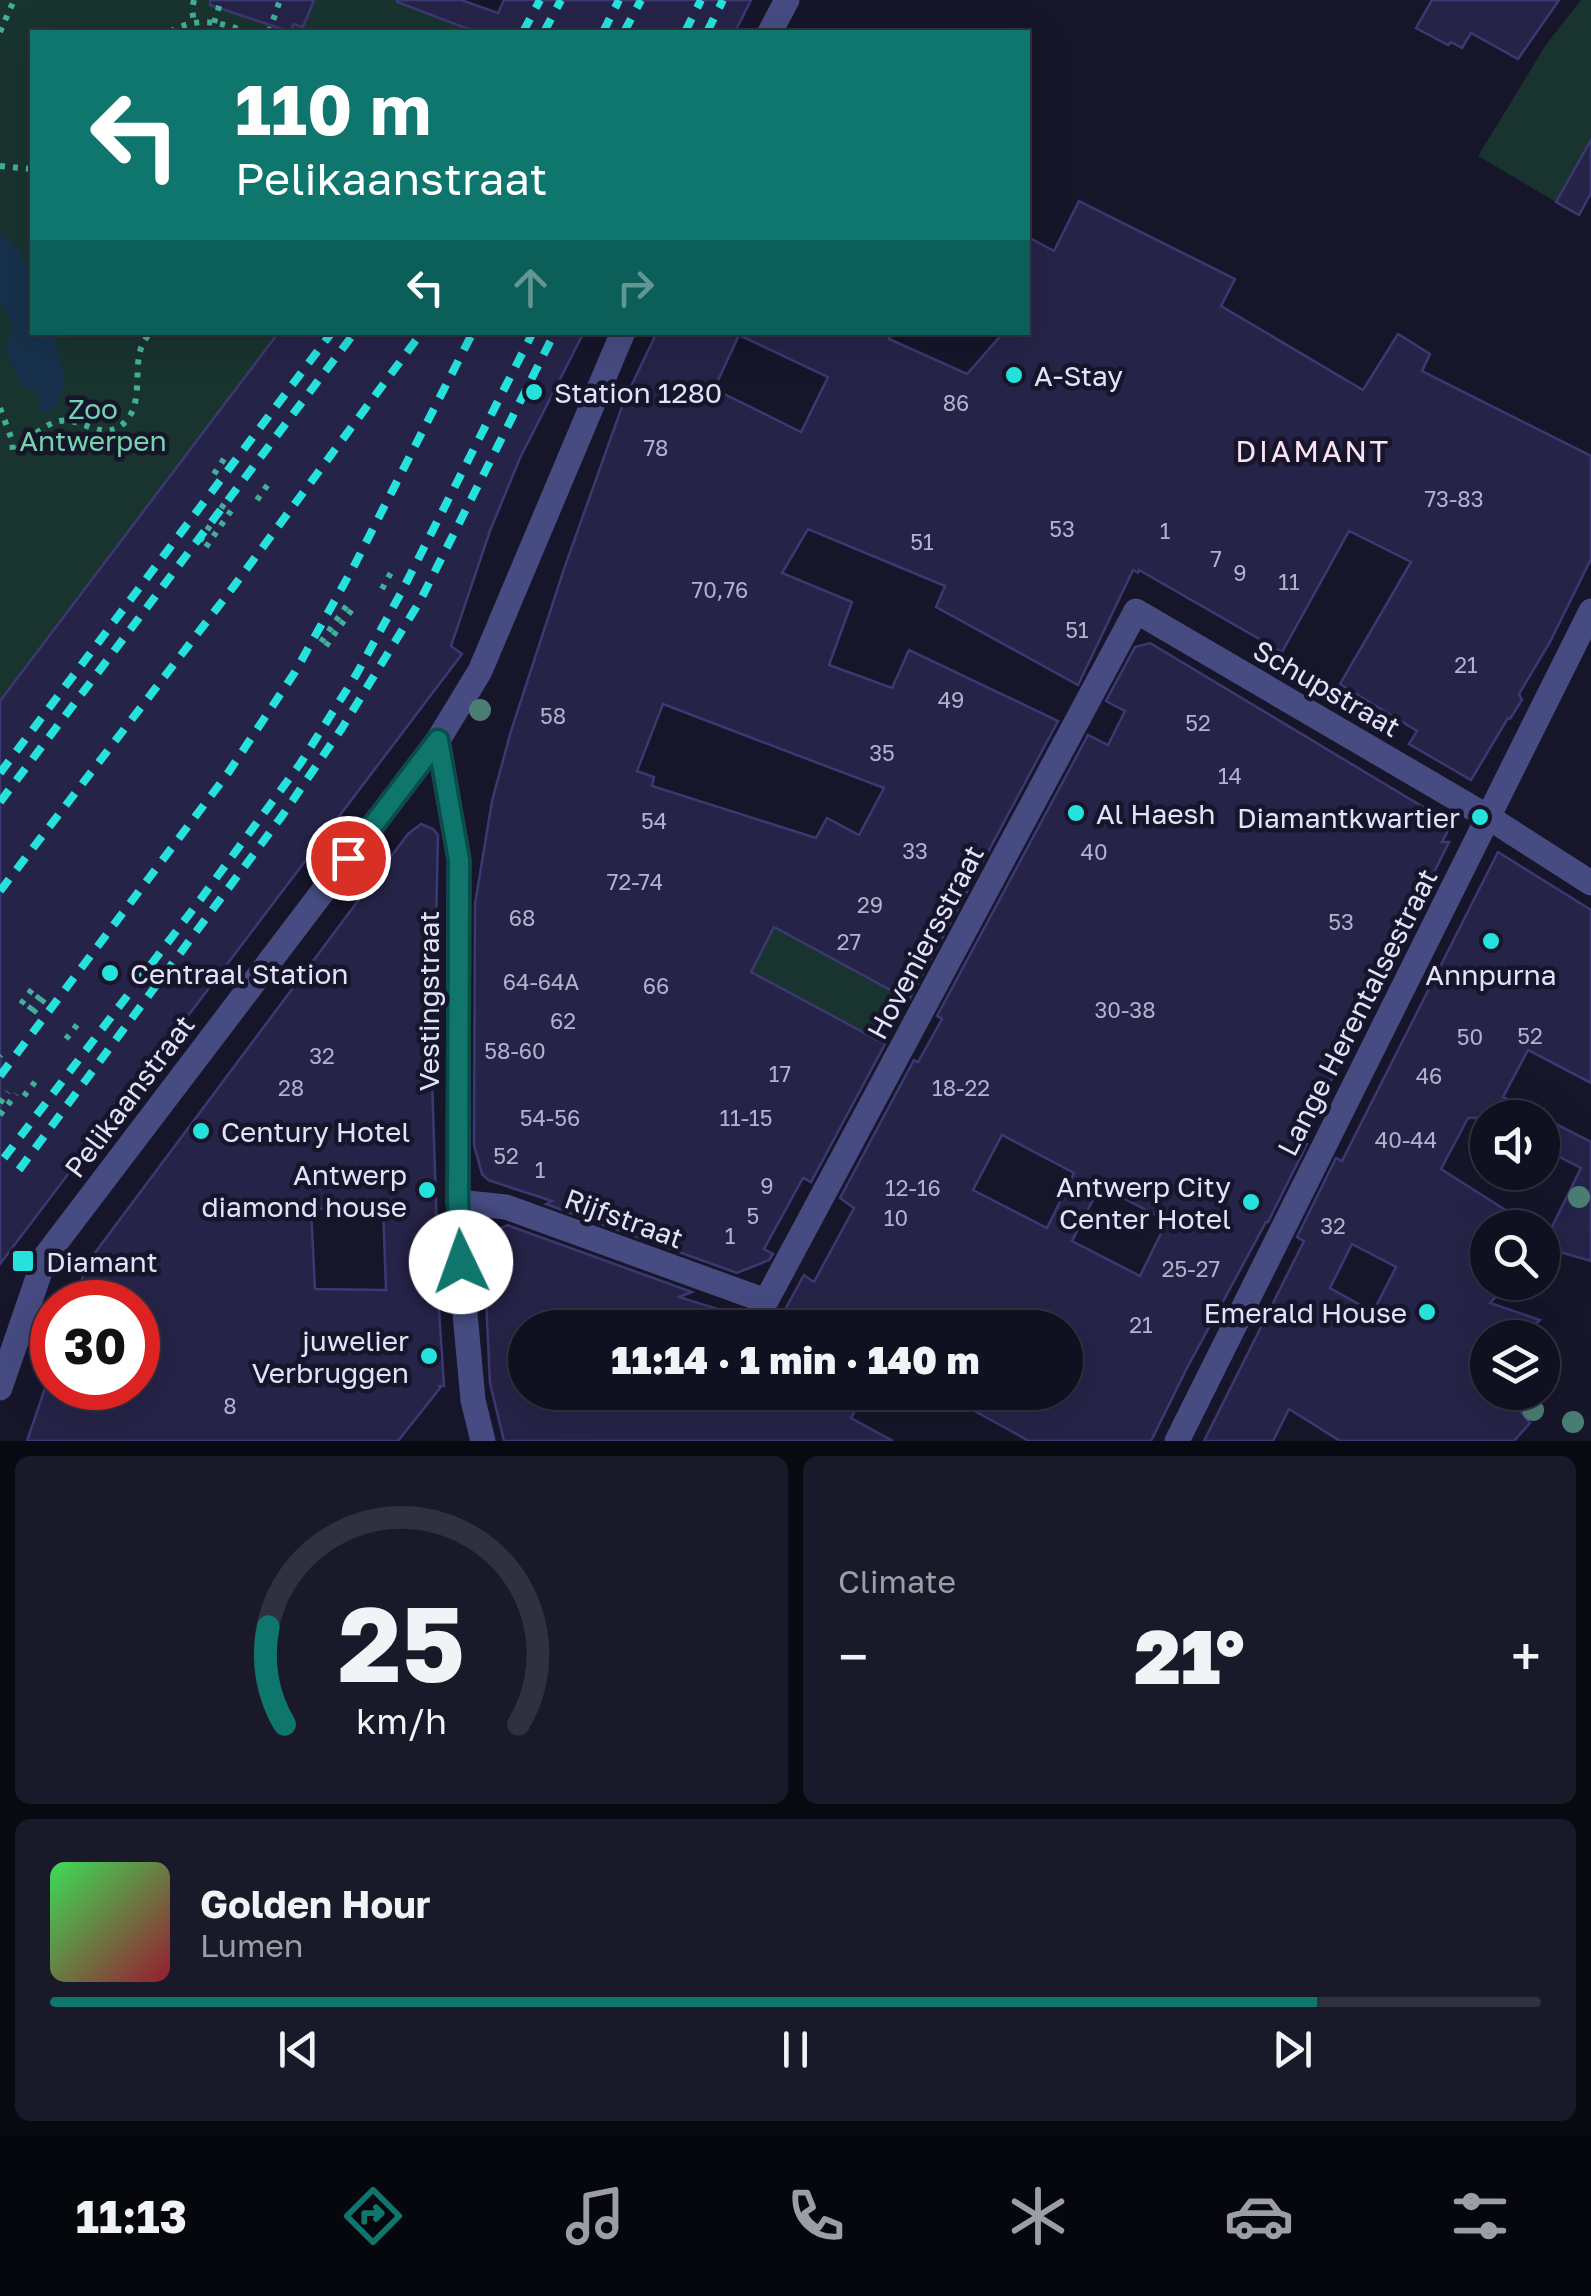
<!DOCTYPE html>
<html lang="en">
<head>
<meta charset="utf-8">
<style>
  body { margin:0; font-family:"Golos Text",sans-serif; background:#191929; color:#f1f3f6; height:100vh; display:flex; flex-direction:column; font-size:38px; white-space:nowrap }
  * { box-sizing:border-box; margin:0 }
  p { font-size:32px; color:#9c9da5 }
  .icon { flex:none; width:55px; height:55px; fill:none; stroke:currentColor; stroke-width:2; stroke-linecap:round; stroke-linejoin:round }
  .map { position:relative; height:1441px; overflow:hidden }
  .details { display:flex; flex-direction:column; gap:15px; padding:15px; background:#090912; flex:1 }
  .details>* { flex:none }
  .guide { position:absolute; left:30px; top:30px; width:1000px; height:305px; border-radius:0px; box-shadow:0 10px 40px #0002,0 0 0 2px #30303e; background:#0f766e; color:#fff; overflow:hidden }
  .controls { position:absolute; left:1470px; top:1100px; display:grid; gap:20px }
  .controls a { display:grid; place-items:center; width:90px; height:90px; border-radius:50%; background:#101020; box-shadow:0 10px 40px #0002,0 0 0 2px #30303e; font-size:50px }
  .speed { position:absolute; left:30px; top:1280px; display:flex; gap:20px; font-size:50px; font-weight:700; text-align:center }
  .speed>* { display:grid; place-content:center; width:130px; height:130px; border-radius:50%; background:#101020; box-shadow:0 10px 40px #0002,0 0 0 2px #30303e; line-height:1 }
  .speed .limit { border:15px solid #d22; background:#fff; color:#111 }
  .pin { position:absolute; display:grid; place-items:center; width:85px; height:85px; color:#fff; margin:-42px; border:5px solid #fff; border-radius:50%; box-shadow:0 2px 10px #0007 }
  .me { position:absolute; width:110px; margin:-55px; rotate:357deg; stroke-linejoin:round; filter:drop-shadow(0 0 8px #0008) }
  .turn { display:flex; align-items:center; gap:35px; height:210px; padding:0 40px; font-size:45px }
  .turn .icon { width:130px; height:130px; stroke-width:2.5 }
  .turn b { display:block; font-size:70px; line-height:85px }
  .lanes { display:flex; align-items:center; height:95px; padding:0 40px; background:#0003; justify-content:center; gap:50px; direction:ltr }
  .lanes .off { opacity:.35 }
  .big { font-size:75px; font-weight:800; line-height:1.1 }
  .details .tile { flex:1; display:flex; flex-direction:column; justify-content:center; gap:15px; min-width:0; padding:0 35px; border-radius:15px; background:#191929 }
  .details .dial { align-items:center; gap:0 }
  .dial svg { height:260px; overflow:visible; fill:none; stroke:#30303e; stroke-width:7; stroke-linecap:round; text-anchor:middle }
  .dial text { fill:#f1f3f6; stroke:none }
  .song { display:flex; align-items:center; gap:30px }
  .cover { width:120px; height:120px; border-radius:15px; background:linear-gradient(135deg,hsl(130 70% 55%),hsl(350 70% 35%)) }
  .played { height:10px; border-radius:5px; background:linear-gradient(90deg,#0f766e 85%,#30303e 85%) }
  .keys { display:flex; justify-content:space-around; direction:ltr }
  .heat { display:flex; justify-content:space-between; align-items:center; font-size:55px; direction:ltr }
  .details .tiles { flex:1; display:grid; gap:15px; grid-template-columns:1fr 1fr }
  .tile:last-child { grid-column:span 2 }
  .trip { position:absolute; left:508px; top:1310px; width:575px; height:100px; border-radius:50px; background:#101020; box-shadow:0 10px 40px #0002,0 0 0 2px #30303e; font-weight:800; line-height:100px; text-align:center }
  .tab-bar { display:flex; height:160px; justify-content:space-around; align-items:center; background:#06060d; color:#9c9da5 }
  .tab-bar .icon { width:70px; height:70px }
  .tab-bar .active { color:#0f766e }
  .tab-bar b { font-size:45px; color:#f1f3f6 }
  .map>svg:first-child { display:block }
  .green { fill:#19332e }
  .water { fill:#17314c }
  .building { fill:#262348; stroke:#3c3871; stroke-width:2.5; fill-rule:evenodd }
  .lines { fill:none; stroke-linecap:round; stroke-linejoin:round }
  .path { stroke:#42af9a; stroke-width:6; stroke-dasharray:5 8; stroke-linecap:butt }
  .minor { stroke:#464c82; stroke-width:25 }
  .rail { stroke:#26e2dd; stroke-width:8; stroke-dasharray:15 12; stroke-linecap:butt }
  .tree { fill:#4a7e73 }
  .route-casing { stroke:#0a4d48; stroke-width:25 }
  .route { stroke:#0f766e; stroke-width:18 }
  .poi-dot { fill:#26e2dd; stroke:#16152a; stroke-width:4 }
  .labels { text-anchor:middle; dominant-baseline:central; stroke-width:9; stroke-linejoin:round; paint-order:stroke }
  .number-label { font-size:22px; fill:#b2b2ce }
  .poi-label { font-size:28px; fill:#e1e2fb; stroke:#16152a; text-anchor:start }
  .park-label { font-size:28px; fill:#75d3af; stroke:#16152a }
  .street-label { font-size:28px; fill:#e1e2fb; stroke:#16152a }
  .neighbourhood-label { font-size:30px; letter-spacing:2.5px; fill:#fbe3f6; stroke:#16152a }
</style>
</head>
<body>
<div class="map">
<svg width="1591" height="1441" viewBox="0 0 1591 1441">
  <rect width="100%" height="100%" fill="#16152a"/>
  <!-- green -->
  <g class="green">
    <path d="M0,0H461L498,13L486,32H32V332L279,333L0,701Z"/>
    <path d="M1581,0H1591V157L1556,202L1478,156L1547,43Z"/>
    <path d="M773,926L902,997L877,1040L751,972Z"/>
  </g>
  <!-- water -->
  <path class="water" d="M0,231C34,256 32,294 32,332L53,333L65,379L59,404L44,413L40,411V401L36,392L22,386L7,354L6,348L12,327L11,320L0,303Z"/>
  <!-- building -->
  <g class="building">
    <path d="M210,0H314L303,27L293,24L291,32L210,5Z"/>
    <path d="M397,0H461L498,13L504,0H751L735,32H476L397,2Z"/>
    <path d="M1432,0H1559L1518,59L1471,33L1462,48L1451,42L1448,45L1416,28Z"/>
    <path d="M1591,140V193L1579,215L1556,202Z"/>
    <path d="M1079,201L1235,279L1221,306L1363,390L1398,334L1430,354L1422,371L1591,456V559L1550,642L1519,694L1522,700L1510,719L1508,718L1471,780L1409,744L1417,731L1340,684L1411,562L1349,531L1282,652L1139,570L1138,573L1133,570L1078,685L936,607L945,586L808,529L782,573L852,602L829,665L892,688L909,650L1058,721L909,1000L774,927L751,972L885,1044L811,1182L803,1178L764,1249L773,1254L769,1260L737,1273L546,1204L552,1201L488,1180L482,1174L474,1145L475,904L492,801L511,731L564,569L624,401L657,332H892L889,339L967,374L1004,332H1028V237L1054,251ZM739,335L828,377L801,432L714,389ZM663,704L794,754L884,788L859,835L827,818L816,838L652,786L654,777L637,771Z"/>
    <path d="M279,332H584L520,458L490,531L451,646L462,654L0,1264V701Z"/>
    <path d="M1150,643L1443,819L1449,829L1442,842H1449L1301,1141L1307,1144L1268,1222H1266L1187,1368L1151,1441H1029L940,1392H1065V1328H775L804,1275L814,1282L854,1208L840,1198L914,1060L918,1062L942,1019L937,1016L1088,735L1108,745L1125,711L1106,701L1135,647ZM1002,1135L1074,1173L1047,1228L973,1190ZM1100,1186L1167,1221L1140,1276L1072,1241Z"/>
    <path d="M421,824L433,829L438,835L434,1018H430L438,1262L445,1259L447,1295L438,1294L444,1386H439L440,1388L398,1441H27L45,1388H138V1302H74L88,1262L408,834ZM383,1206L386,1290L315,1289L311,1209Z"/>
    <path d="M1498,852L1591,910V1083L1528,1050L1503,1097L1591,1142V1261L1542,1247L1581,1168L1542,1148V1118H1468L1441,1169L1534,1228H1488V1282H1509L1490,1303L1540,1320L1520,1338H1488V1392H1503L1530,1423L1514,1441H1340L1289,1409L1273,1441H1204L1304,1241L1297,1237L1336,1158L1342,1161ZM1352,1244L1396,1267L1373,1312L1330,1288Z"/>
    <path d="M507,1225L692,1292L679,1297L759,1322L758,1328H525V1392H822L855,1411L851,1418L893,1441H504L490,1383L486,1299L480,1298L476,1242Z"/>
  </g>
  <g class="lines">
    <!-- path -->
    <g class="path">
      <path d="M194,0L192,9L194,23"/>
      <path d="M214,23L221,0"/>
      <path d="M0,32L14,0"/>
      <path d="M170,32C194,17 220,21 245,32"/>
      <path d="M269,32L280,0"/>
      <path d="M0,166L32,169"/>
      <path d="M0,408L12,440L13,453C26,443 43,424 59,421C82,416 104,445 126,421C148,396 126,353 152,332"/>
      <path d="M214,474L228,453"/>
      <path d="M257,500L271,480"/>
      <path d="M200,541L228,498"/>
      <path d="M206,547L235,505"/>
      <path d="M382,589L394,567"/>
      <path d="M321,642L350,601"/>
      <path d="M326,646L355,605"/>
      <path d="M21,1004L33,988"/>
      <path d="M29,1010L41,994"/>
      <path d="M33,1013L45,998"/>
      <path d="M66,1039L80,1021"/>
      <path d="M0,1056L1,1055"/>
      <path d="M24,1096L35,1082"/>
      <path d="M0,1103L8,1092"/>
      <path d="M0,1115L16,1094"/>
    </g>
    <!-- minor -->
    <g class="minor">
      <path d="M770,32L787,0"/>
      <path d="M438,740L459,860L458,1202L463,1292L473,1400L483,1441"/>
      <path d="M458,1202L506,1207L766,1301L1136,611L1488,817L1591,883"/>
      <path d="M0,1388L45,1257L438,740L480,671L623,332"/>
      <path d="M1177,1441L1591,611"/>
    </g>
    <!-- rail -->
    <g class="rail">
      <path d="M523,32L540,0"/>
      <path d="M544,32L561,0"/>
      <path d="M603,32L619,0"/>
      <path d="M624,32L641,0"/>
      <path d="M685,32L701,0"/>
      <path d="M707,32L723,0"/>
      <path d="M0,773L332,332"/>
      <path d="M0,802L355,332"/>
      <path d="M0,891L234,586L422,332"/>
      <path d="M0,1076L228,773L295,672L354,566L473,332"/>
      <path d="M4,1158L200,900L300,764L356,675L402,591L533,332"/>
      <path d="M19,1170L282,816L342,728L420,601L555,332"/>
    </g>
  </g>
  <!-- trees -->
  <g class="tree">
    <circle cx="480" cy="710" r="11"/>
    <circle cx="1579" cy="1197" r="11"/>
    <circle cx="1533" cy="1410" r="11"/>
    <circle cx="1573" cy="1422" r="11"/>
  </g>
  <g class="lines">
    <defs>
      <path id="route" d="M348,858L438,740L459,860L458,1202L461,1262"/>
    </defs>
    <!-- route casing -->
    <use href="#route" class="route-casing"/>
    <!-- route -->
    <use href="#route" class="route"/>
  </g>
  <!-- markers -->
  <g class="poi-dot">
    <circle cx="1014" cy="375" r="10"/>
    <circle cx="534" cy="392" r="10"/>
    <circle cx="1076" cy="813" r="10"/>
    <circle cx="1480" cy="817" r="10"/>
    <circle cx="1491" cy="941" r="10"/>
    <circle cx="110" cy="973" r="10"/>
    <circle cx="201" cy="1131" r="10"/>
    <circle cx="427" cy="1190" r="10"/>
    <circle cx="1251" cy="1202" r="10"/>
    <rect x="11" y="1249" width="24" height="24" rx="5"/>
    <circle cx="1427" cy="1312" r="10"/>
    <circle cx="429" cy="1356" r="10"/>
  </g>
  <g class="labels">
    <!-- number labels -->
    <g class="number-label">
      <text x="956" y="402">86</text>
      <text x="656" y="447">78</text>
      <text x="1454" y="498">73-83</text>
      <text x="1062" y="528">53</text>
      <text x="1165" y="530">1</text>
      <text x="922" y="541">51</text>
      <text x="1216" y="558">7</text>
      <text x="1240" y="572">9</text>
      <text x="1289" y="581">11</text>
      <text x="720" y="589">70,76</text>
      <text x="1077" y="629">51</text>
      <text x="1466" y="664">21</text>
      <text x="951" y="699">49</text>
      <text x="553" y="715">58</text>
      <text x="1198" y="722">52</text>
      <text x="882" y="752">35</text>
      <text x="1230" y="775">14</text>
      <text x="654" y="820">54</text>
      <text x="915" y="850">33</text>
      <text x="1094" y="851">40</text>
      <text x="635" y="881">72-74</text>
      <text x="870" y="904">29</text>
      <text x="522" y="917">68</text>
      <text x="1341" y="921">53</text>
      <text x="849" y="941">27</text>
      <text x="541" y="981">64-64A</text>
      <text x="656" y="985">66</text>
      <text x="1125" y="1009">30-38</text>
      <text x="563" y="1020">62</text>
      <text x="1530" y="1035">52</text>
      <text x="1470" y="1036">50</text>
      <text x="515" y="1050">58-60</text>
      <text x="322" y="1055">32</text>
      <text x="780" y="1073">17</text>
      <text x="1429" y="1075">46</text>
      <text x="291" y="1087">28</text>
      <text x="961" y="1087">18-22</text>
      <text x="550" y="1117">54-56</text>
      <text x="746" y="1117">11-15</text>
      <text x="1406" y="1139">40-44</text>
      <text x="506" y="1155">52</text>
      <text x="540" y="1169">1</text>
      <text x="767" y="1185">9</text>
      <text x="913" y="1187">12-16</text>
      <text x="753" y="1215">5</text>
      <text x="896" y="1217">10</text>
      <text x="1333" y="1225">32</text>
      <text x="730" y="1235">1</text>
      <text x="1191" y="1268">25-27</text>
      <text x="1141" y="1324">21</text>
      <text x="230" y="1405">8</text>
    </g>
    <!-- poi labels -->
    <g class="poi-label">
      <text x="1034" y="375">A-Stay</text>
      <text x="554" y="392">Station 1280</text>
      <text x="1096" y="813">Al Haesh</text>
      <text x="1460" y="817" text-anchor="end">Diamantkwartier</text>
      <text x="130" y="973">Centraal Station</text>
      <text x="1491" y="974" text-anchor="middle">Annpurna</text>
      <text x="221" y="1131">Century Hotel</text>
      <text x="407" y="1174" text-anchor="end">Antwerp<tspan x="407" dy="32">diamond house</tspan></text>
      <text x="1231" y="1186" text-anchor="end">Antwerp City<tspan x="1231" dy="32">Center Hotel</tspan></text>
      <text x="46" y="1261">Diamant</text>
      <text x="1407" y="1312" text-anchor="end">Emerald House</text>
      <text x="409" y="1340" text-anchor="end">juwelier<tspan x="409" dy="32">Verbruggen</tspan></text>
    </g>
    <!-- park labels -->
    <g class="park-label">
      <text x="93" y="408">Zoo<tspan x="93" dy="32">Antwerpen</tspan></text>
    </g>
    <!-- street labels -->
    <g class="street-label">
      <text transform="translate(1327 688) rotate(30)">Schupstraat</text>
      <text transform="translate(925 942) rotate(-62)">Hoveniersstraat</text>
      <text transform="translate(428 1001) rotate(-90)">Vestingstraat</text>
      <text transform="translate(1357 1012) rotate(-63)">Lange Herentalsestraat</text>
      <text transform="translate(129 1096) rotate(-53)">Pelikaanstraat</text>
      <text transform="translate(624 1218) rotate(20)">Rijfstraat</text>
    </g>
    <!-- neighbourhood labels -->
    <g class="neighbourhood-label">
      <text x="1313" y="451">DIAMANT</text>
    </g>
  </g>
</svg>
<div class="controls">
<a><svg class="icon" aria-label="sound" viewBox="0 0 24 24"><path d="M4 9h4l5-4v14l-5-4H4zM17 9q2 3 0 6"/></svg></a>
<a><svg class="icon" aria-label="search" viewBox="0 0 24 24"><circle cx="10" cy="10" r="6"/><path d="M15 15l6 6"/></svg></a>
<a><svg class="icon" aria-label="layers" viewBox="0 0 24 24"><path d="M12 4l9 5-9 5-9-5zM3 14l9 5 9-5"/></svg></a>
</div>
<div class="speed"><div class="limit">30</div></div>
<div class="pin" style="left:348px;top:858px;background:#d93025"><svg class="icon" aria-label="arrive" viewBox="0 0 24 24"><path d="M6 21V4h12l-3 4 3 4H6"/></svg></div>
<svg class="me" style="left:461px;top:1262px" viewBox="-20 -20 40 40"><circle r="19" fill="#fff"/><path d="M0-13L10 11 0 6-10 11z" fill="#0f766e"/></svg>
<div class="trip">11:14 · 1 min · 140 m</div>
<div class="guide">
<div class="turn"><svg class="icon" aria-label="left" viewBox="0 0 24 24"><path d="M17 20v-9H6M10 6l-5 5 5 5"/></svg><div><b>110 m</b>Pelikaanstraat</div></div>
<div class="lanes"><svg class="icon" aria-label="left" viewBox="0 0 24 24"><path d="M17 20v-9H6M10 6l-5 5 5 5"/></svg><svg class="icon off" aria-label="ahead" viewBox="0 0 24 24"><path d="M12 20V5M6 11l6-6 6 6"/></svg><svg class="icon off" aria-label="right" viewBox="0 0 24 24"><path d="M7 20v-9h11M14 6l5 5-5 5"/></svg></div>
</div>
</div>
<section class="details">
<div class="tiles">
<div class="tile dial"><svg viewBox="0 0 100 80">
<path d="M14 69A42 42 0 1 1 86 69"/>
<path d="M14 69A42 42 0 0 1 9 39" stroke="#0f766e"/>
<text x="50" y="56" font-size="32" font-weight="700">25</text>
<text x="50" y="72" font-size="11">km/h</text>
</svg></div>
<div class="tile"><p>Climate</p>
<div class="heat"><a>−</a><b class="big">21°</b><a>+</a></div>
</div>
<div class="tile">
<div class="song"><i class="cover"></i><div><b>Golden Hour</b><p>Lumen</p></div></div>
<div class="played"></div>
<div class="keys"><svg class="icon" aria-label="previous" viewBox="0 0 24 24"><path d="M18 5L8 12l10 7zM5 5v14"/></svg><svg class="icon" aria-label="pause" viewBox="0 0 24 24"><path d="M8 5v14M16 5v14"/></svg><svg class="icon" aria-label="next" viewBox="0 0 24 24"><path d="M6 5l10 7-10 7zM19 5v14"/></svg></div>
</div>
</div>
</section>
<nav class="tab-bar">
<b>11:13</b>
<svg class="icon active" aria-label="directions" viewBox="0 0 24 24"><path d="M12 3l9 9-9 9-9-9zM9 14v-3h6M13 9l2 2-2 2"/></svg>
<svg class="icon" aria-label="music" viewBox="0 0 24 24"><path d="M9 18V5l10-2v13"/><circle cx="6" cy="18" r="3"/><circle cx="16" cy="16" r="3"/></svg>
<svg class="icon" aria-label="phone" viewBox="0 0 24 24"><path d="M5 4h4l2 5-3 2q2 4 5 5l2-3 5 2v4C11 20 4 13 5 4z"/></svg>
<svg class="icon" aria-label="climate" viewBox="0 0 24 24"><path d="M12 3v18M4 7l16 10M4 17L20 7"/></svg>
<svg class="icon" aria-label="car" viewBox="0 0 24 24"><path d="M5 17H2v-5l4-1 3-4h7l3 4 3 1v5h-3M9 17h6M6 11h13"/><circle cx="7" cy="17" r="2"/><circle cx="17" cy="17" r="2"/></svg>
<svg class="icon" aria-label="filters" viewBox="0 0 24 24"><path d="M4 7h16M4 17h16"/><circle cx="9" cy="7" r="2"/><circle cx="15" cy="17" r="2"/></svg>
</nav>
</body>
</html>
